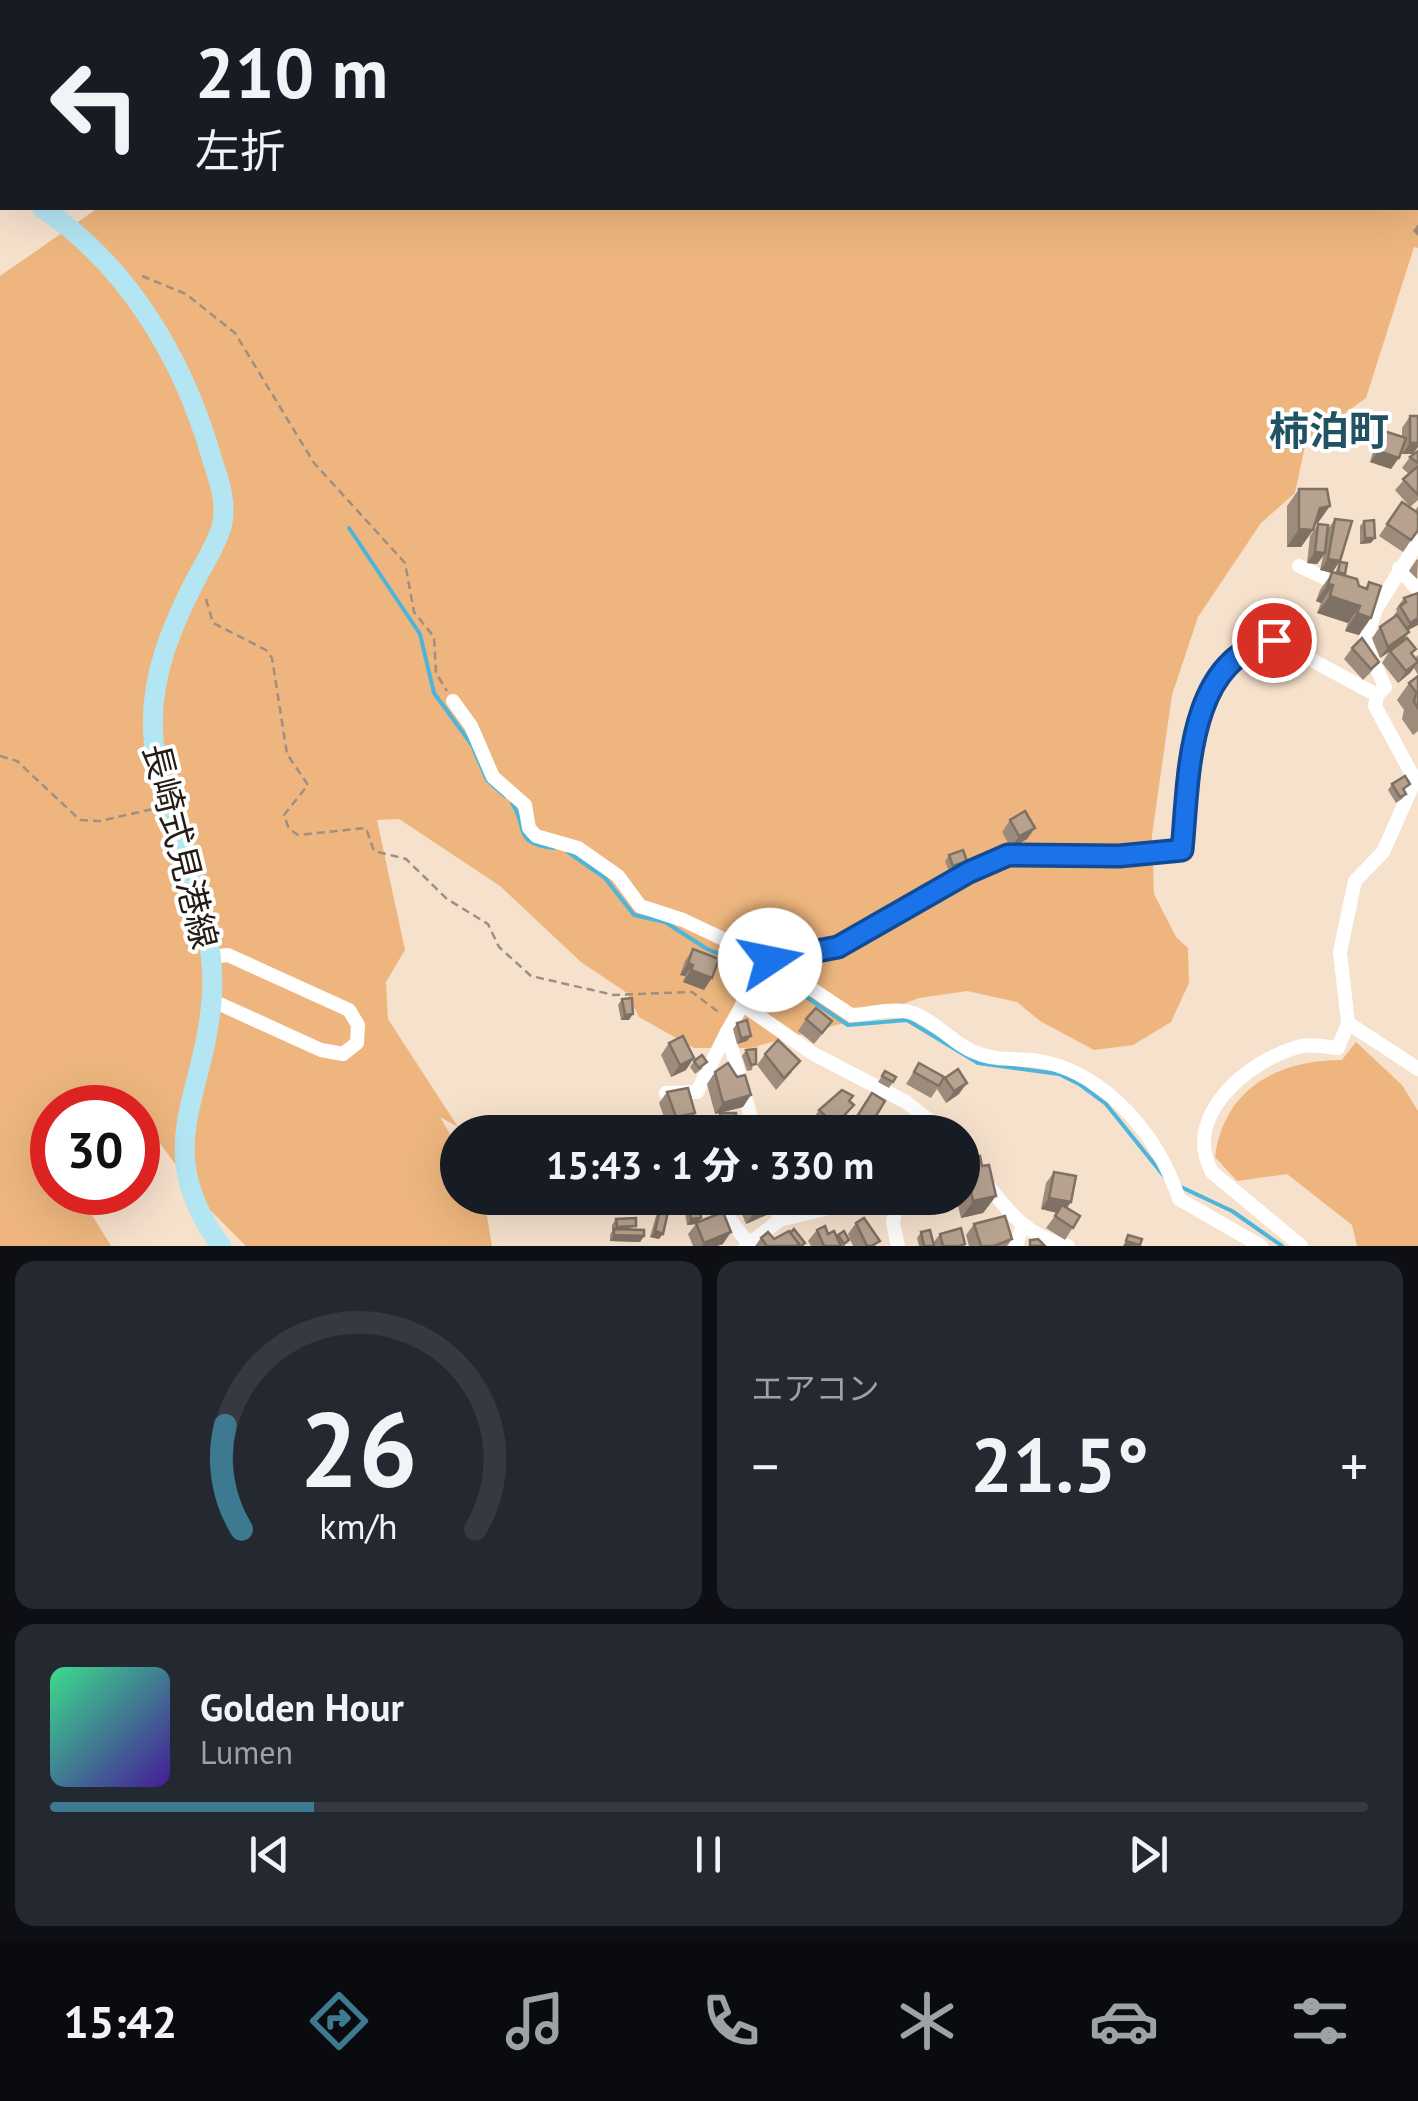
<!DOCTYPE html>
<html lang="ja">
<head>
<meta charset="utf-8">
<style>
  body { margin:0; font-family:"PT Sans","Noto Sans JP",sans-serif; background:#242831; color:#f1f3f6; height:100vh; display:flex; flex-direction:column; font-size:38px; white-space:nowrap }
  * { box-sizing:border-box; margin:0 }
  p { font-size:32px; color:#9ea1a6 }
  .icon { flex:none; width:55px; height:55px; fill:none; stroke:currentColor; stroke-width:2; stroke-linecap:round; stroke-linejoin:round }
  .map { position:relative; height:1246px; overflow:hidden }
  .drawer { display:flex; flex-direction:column; gap:15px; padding:15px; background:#0d0f14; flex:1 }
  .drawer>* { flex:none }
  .guide { position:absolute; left:0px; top:0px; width:1420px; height:210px; box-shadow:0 10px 40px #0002; background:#171b24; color:#f1f3f6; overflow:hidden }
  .speed { position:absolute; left:30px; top:1085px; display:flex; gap:20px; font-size:50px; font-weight:700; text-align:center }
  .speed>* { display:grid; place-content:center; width:130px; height:130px; border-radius:50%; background:#171b24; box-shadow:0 10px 40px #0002; line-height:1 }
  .speed .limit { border:15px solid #d22; background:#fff; color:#111 }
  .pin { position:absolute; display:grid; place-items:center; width:85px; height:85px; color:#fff; margin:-42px; border:5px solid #fff; border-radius:50%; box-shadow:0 2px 10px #0007 }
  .me { position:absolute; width:110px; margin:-55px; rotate:79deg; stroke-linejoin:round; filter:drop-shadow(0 0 8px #0008) }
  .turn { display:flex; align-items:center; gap:35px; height:210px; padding:0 30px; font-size:45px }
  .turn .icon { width:130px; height:130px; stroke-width:2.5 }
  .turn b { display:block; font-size:70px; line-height:85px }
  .big { font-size:75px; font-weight:800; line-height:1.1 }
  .drawer .tile { flex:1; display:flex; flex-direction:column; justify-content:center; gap:15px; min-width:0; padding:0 35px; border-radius:20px; background:#242831 }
  .drawer .dial { align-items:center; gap:0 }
  .dial svg { height:260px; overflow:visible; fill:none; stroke:#363941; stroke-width:7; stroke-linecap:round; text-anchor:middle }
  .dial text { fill:#f1f3f6; stroke:none }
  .song { display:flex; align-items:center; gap:30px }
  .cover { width:120px; height:120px; border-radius:15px; background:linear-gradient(135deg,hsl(150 70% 55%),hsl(260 70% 35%)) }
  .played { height:10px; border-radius:5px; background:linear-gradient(90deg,#3d7a91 20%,#363941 20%) }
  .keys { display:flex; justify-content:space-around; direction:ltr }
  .heat { display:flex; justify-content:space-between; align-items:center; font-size:55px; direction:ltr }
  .drawer .tiles { flex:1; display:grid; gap:15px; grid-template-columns:1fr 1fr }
  .tile:last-child { grid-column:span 2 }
  .trip { position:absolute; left:440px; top:1115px; width:540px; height:100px; border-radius:50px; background:#171b24; box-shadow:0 10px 40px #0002; font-weight:800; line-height:100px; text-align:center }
  .tabs { display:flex; height:160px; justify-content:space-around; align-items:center; background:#090b0e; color:#9ea1a6 }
  .tabs .icon { width:70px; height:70px }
  .tabs .current { color:#3d7a91 }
  .tabs b { font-size:45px; color:#f1f3f6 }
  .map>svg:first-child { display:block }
  .green { fill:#eeb67e }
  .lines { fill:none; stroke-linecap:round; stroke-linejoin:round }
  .stream { stroke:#4eb5da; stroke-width:4 }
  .path { stroke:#9e8f80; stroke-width:2.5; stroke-dasharray:8 5; stroke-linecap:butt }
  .street { stroke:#fff; stroke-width:14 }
  .secondary { stroke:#b4e5f2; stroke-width:20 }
  .wall { fill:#9d8b7b }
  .shaded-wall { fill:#7f7164 }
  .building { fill:#b6a28f; stroke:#7f7164; stroke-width:2.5 }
  .route-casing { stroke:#114b97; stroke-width:25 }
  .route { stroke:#1a73e8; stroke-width:18 }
  .labels { text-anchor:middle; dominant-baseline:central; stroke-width:8; stroke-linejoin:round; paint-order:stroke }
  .street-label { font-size:35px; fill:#241d15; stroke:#fff }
  .quarter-label { font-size:40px; font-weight:bold; fill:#215264; stroke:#fff }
</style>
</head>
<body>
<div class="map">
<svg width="1418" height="1246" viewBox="0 0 1418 1246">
  <rect width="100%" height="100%" fill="#f6e1cc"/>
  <!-- green -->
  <g class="green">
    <path d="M262,0H1120L1125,2H263Z"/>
    <path d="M1418,168V248L1414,247L1366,398L1306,441L1295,493L1261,523L1198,617L1172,695L1152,835L1154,894L1176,937L1188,948L1189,983L1171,1022L1133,1045L1094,1050L1040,1021L1017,1002L967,991L919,998L875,1015L750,1048H694L639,1017L627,993L581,962L500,886L399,819L377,820L405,950L386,982L388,1019L458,1127L440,1117L457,1146L458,1198H484L492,1246H246L205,1205L157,1139L138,1124V1108H52V1192L87,1193L92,1215L111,1246H0V276L98,208H1418Z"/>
    <path d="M1356,1042L1402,1085L1418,1111V1246H1357L1352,1225L1287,1174L1237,1181L1215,1157C1224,1088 1278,1060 1342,1060Z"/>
  </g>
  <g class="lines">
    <!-- stream -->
    <g class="stream">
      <path d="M349,528L420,634L434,693L472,745L487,780L505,796"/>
      <path d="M512,803C529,829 512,843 554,848"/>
      <path d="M568,852L605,878L634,915L665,922L707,949L778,978L848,1025L907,1020L978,1063L1059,1074L1079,1084L1106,1104L1168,1181"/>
      <path d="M1181,1187L1232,1211L1282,1246"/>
    </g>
    <!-- path -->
    <g class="path">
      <path d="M142,276L186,294L235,333L314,463L405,563L414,612L434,637L436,673L447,691"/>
      <path d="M206,599L213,623L266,650L272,658L287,754L308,785L284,815L289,829L298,835L366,828L374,851L406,859L447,899L488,924L499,947L531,976L614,995L692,992L721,1014"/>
      <path d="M0,756L17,761L80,820L100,821L153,809"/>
    </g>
    <!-- street -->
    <g class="street">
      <path d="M1299,566L1342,586"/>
      <path d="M1399,568L1418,590"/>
      <path d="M453,701L471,726L493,777L525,805L529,828L536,836L578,848L618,876L640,906L683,920L770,961L851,1015C868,1015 887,1008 904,1011C932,1015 951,1044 977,1053C998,1062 1023,1057 1045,1062C1110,1077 1159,1138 1179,1199L1261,1246"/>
      <path d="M209,957L228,955L349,1010L358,1025L357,1043L343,1054L321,1050L211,1000"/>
      <path d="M742,1004L812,1053L906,1102L944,1132"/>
      <path d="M1348,1023L1418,1069"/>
      <path d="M666,1093L697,1092L727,1032"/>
      <path d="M755,1132L727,1032L766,963L838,947L969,872L1008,855L1119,856L1182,850C1189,781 1185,659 1274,640L1377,695"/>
      <path d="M962,1152C996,1192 1014,1234 1068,1246"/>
      <path d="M725,1198L727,1216L749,1244"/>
      <path d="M773,1198L780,1220"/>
      <path d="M897,1198L893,1223L898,1246"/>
      <path d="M746,1246L780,1220L869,1198"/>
      <path d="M1016,1246L1022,1227"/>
      <path d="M1301,1246L1212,1172C1181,1116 1248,1061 1298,1047C1310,1043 1325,1047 1338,1048L1348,1023L1340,952L1355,881L1383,852L1415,780L1375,706L1377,695L1385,687L1365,642L1376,609L1418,542"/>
    </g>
    <!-- secondary -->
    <g class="secondary">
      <path d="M0,186L2,187"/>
      <path d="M42,208C128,265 184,360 212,459C219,480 227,502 222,525C217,544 205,562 196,579C171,628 151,675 153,730C156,820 218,903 212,995C205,1099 149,1148 221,1246"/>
    </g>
  </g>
  <!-- wall -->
  <g class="wall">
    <path d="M1418,224V236L1413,231Z"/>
    <path d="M1410,416L1418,447L1402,454V449L1391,469L1370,462L1376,442L1384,431L1402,436V428Z"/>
    <path d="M1418,451V500L1410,507L1395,490L1409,474L1402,468L1410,457Z"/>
    <path d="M1299,489L1318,523H1315L1313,530L1301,547H1287V506Z"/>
    <path d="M1402,502L1415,511L1418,506V530L1403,552L1379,536Z"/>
    <path d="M1335,519L1340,561L1332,572L1335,573L1340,562L1344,575L1359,586L1365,588L1369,582L1359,635L1345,631L1348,623L1317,613L1321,603L1316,601L1320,590L1332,573L1320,570L1323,556L1317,564L1307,563L1310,536L1318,524L1327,530Z"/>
    <path d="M1364,521L1371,543L1360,544V526Z"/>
    <path d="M1417,559L1418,560L1417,579L1409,571Z"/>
    <path d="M1418,593L1404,640L1415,658L1418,655V675L1414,668L1410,673L1398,683L1382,663L1389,652L1380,658L1372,638L1380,627L1392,618L1397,611L1396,609L1404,598Z"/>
    <path d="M1254,612L1266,631L1260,634L1250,618Z"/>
    <path d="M1352,648L1379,662L1370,673L1363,680L1344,659Z"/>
    <path d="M1418,676V731L1413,735L1402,719L1404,710L1397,700L1409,683Z"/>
    <path d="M1392,784L1406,790L1404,791L1406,794L1402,799L1396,803L1388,790Z"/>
    <path d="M1010,820L1027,839L1011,848L1002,832Z"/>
    <path d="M949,855L963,867L949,872L945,861Z"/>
    <path d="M693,949L704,990L683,982L685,976L680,975L685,961Z"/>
    <path d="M777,991L765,1004L759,998L763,992Z"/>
    <path d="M622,999L629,1020H621L618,1005Z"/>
    <path d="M806,1019L823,1033L814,1044L798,1031Z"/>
    <path d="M737,1023L747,1041L737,1044L733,1029Z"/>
    <path d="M669,1043L686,1070L671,1077L661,1055Z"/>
    <path d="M756,1049L752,1070L747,1071L742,1056L746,1050Z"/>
    <path d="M765,1054L792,1072L776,1090L757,1065Z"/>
    <path d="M694,1061L703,1068L695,1074L690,1067Z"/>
    <path d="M919,1063L939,1086L931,1098L906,1084Z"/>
    <path d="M715,1072L743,1107L715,1114L707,1084Z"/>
    <path d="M882,1076L896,1077L889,1088L878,1082Z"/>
    <path d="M945,1078L959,1094L946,1103L937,1089Z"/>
    <path d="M667,1092L687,1125L668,1128L659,1103Z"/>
    <path d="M872,1093L885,1101L865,1132L850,1126Z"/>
    <path d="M850,1101L846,1117L831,1132H822L811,1122L819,1110Z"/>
    <path d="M720,1113L732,1130H716V1119Z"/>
    <path d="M763,1117L775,1126L771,1132H760L759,1123Z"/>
    <path d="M964,1160L982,1166L996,1196L983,1213L961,1218L956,1198H962Z"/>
    <path d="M1054,1172L1071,1202L1067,1208L1080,1216L1065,1240L1046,1228L1057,1213L1041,1209L1046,1183Z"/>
    <path d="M740,1198H777L779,1202L771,1213L746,1224L737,1202Z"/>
    <path d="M780,1198H804L797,1212L786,1215Z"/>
    <path d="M689,1207L701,1218L698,1222L723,1244L717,1246H693L688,1234L696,1224L687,1225L685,1213Z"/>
    <path d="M660,1210L659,1239L650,1237L656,1216Z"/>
    <path d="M616,1219L644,1236L640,1242L610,1241V1235L612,1231V1225Z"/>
    <path d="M856,1223L876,1246H853L848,1234Z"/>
    <path d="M974,1224L1012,1239L1007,1246H969L966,1235Z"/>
    <path d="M817,1230L837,1236L838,1235L845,1246H811L808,1241Z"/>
    <path d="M921,1232L933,1243L940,1234L965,1244L964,1246H919L917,1238Z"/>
    <path d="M761,1238L774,1239L803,1246H755Z"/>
  </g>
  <!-- shaded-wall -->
  <g class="shaded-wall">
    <path d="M1410,443H1418V447L1413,454H1402Z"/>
    <path d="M1378,451L1399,458L1391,469L1370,462Z"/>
    <path d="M1330,506L1318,523L1307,525L1320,508Z"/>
    <path d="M1299,529L1313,530L1301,547H1287Z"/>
    <path d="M1365,538H1375L1371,543L1360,544Z"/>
    <path d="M1315,552L1325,553L1317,564L1307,563Z"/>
    <path d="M1328,559L1340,561L1332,573L1320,570Z"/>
    <path d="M1328,584L1333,585L1321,603L1316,601Z"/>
    <path d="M1330,596L1360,606L1348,623L1317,613Z"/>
    <path d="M1357,613L1371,618L1359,635L1345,631Z"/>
    <path d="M1418,618V625L1401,634L1410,623Z"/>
    <path d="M1409,632L1401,644L1380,658L1388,647Z"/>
    <path d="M1418,662L1410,673L1398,683L1406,671Z"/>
    <path d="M1035,828L1027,839L1011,848L1019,836Z"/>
    <path d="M967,861L963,867L949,872L953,866Z"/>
    <path d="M761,938L786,939L778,950H753Z"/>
    <path d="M688,963L693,965L685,976L680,975Z"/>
    <path d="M691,970L712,978L704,990L683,982Z"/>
    <path d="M633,1014L629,1020H621L625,1015Z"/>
    <path d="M751,1036L747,1041L737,1044L741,1038Z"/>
    <path d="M694,1058L686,1070L671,1077L680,1065Z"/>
    <path d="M967,1083L959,1094L946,1103L954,1091Z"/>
    <path d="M751,1095L743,1107L715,1114L723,1103Z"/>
    <path d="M695,1113L687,1125L668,1128L676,1117Z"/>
    <path d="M736,1124L732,1130H716L720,1125Z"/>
    <path d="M775,1126L771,1132H761L765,1128Z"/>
    <path d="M996,1196L983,1213L961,1218L973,1201Z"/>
    <path d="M694,1198H719L715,1203L689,1204Z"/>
    <path d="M1049,1198L1071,1202L1062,1214L1041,1209Z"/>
    <path d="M805,1200L797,1212L786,1215L794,1204Z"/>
    <path d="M779,1202L771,1213L746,1224L754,1213Z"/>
    <path d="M701,1218L697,1224L687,1225L691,1219Z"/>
    <path d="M655,1231L663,1234L659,1239L650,1237Z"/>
    <path d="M731,1232L723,1244L717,1246H702L704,1243Z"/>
    <path d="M614,1235L644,1236L640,1242L610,1241Z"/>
    <path d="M1126,1241L1139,1246H1123Z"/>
  </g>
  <!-- building -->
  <g class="building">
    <rect x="1410" y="416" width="8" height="27"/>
    <path d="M1384,431L1406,438L1399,458L1378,451Z"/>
    <path d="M1418,451V463L1410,457Z"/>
    <path d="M1417,467L1418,468V495L1403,479Z"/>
    <path d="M1299,489H1327L1330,506L1320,508L1313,530L1299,529Z"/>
    <path d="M1402,502L1418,513V530L1411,540L1387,524Z"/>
    <path d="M1335,519L1352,521L1340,561L1328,559Z"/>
    <path d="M1374,520L1375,538H1365L1364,521Z"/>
    <path d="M1318,524L1328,525L1325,553L1315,552Z"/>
    <path d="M1340,562L1347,563L1345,574L1338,572Z"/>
    <path d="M1332,572L1357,579L1359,586L1367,589L1369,582L1381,586L1371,618L1357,613L1360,606L1330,596L1333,585L1328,584Z"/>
    <path d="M1418,593V618L1410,623L1400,606L1406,602L1404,598Z"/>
    <path d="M1263,611L1270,626L1264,629L1254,612Z"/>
    <path d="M1397,615L1409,632L1388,647L1380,627Z"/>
    <path d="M1362,638L1379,662L1371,669L1352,648Z"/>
    <path d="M1407,638L1416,649L1411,653L1418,662L1406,671L1390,651Z"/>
    <path d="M1418,676V708L1414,702L1416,692L1409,683Z"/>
    <path d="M1405,776L1410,784L1403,789L1406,794L1400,797L1392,784Z"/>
    <path d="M1025,811L1035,828L1019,836L1010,820Z"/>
    <path d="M963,850L967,861L953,866L949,855Z"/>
    <path d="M769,922L787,926L786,939L761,938Z"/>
    <path d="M693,949L719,959L712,978L691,970L693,965L688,963Z"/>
    <path d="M772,985L777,991L769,998L763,992Z"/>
    <path d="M632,998L633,1014L625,1015L622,999Z"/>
    <path d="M816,1008L832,1021L822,1033L806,1019Z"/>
    <path d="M747,1020L751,1036L741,1038L737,1023Z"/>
    <path d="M683,1036L694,1058L680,1065L669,1043Z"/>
    <path d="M778,1040L800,1061L784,1078L765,1054Z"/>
    <path d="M756,1049V1064L751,1065L746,1050Z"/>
    <path d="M702,1055L707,1062L699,1068L694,1061Z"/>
    <path d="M728,1063L737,1077L745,1075L751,1095L723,1103L715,1072Z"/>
    <path d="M919,1063L944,1077L939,1086L914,1072Z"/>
    <path d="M958,1069L967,1083L954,1091L945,1078Z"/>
    <path d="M885,1071L896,1077L893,1082L882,1076Z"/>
    <path d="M688,1088L695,1113L676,1117L667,1092Z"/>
    <path d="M842,1090L853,1096L849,1101L854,1105L835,1125L819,1110Z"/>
    <path d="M872,1093L885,1101L873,1121L858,1115Z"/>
    <path d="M720,1113H736V1124L720,1125Z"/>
    <path d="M763,1117H771L775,1126L765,1128Z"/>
    <path d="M737,1126L758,1128V1132H733H738Z"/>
    <path d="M980,1156L982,1166L989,1165L996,1196L973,1201L964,1160Z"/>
    <path d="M1054,1172L1076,1176L1071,1202L1049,1198Z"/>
    <path d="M748,1198H777L779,1202L754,1213Z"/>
    <path d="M792,1198H804L805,1200L794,1204Z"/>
    <path d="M1062,1205L1080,1216L1073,1228L1055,1216Z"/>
    <path d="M700,1206L701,1218L691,1219L689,1207Z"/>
    <path d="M660,1210L668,1212L663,1234L655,1231Z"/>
    <path d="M723,1212L731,1232L704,1243L696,1223Z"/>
    <path d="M1005,1216L1012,1239L994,1246H981L974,1224Z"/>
    <path d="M636,1218V1226L617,1227L616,1219Z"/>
    <path d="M864,1218L880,1241L871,1246H867L856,1223Z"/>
    <path d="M825,1226L828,1234L834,1231L841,1246H824L817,1230Z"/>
    <path d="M961,1228L965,1244L960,1246H943L940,1234Z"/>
    <path d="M614,1229L644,1230V1236L614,1235Z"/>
    <path d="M794,1229L805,1243L801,1246H799L790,1233Z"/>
    <path d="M930,1230L934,1246H924L921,1232Z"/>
    <path d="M789,1231L799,1244L797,1246H767L761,1238L768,1232L774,1239Z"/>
    <path d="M844,1231L849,1240L844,1244L838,1235Z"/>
    <path d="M1128,1235L1142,1239L1140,1245L1126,1241Z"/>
    <path d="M1038,1239L1045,1246H1030V1240Z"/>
  </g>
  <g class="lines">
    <defs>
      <path id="route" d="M770,960L838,947L969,872L1008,855L1119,856L1182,850C1189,782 1185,658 1274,640"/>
    </defs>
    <!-- route casing -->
    <use href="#route" class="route-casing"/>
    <!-- route -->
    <use href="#route" class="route"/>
  </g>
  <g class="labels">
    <!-- street labels -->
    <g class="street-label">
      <text transform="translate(181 846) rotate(76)">長崎式見港線</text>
    </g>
    <!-- quarter labels -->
    <g class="quarter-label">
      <text x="1329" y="430">柿泊町</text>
    </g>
  </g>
</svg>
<div class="speed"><div class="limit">30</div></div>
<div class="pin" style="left:1274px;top:640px;background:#d93025"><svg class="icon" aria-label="arrive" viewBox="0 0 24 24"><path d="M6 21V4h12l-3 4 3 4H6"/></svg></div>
<svg class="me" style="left:770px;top:960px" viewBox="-20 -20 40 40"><circle r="19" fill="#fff"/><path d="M0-13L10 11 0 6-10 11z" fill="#1a73e8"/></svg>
<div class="trip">15:43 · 1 分 · 330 m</div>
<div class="guide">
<div class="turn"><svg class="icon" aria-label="left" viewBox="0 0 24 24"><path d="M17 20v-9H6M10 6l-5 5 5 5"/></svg><div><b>210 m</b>左折</div></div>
</div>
</div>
<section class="drawer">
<div class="tiles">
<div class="tile dial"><svg viewBox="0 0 100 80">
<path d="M14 69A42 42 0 1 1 86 69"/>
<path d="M14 69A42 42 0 0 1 9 37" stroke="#3d7a91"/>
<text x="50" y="56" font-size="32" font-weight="700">26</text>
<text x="50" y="72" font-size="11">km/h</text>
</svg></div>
<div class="tile"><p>エアコン</p>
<div class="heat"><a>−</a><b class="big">21.5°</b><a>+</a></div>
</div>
<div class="tile">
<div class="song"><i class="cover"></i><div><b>Golden Hour</b><p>Lumen</p></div></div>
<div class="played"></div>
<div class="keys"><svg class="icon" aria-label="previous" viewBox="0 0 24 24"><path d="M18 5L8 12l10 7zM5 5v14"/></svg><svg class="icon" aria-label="pause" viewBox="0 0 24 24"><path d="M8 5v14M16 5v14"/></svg><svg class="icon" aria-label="next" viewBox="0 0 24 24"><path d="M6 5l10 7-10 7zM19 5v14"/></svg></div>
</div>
</div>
</section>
<nav class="tabs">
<b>15:42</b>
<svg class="icon current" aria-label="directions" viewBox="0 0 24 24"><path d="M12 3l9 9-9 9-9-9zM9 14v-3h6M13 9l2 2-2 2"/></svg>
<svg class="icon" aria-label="music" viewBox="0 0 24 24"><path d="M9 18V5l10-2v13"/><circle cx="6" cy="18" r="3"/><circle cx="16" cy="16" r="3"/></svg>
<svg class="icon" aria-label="phone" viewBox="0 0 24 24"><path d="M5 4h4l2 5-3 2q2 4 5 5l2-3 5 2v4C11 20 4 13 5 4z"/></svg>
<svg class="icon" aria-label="climate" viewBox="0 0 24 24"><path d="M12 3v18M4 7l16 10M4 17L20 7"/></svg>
<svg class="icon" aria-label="car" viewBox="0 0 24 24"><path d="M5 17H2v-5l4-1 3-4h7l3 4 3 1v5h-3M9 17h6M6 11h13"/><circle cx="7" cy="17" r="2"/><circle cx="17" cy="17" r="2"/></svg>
<svg class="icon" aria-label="filters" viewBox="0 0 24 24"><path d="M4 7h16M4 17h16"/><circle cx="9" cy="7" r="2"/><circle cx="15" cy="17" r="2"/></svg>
</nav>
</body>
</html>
